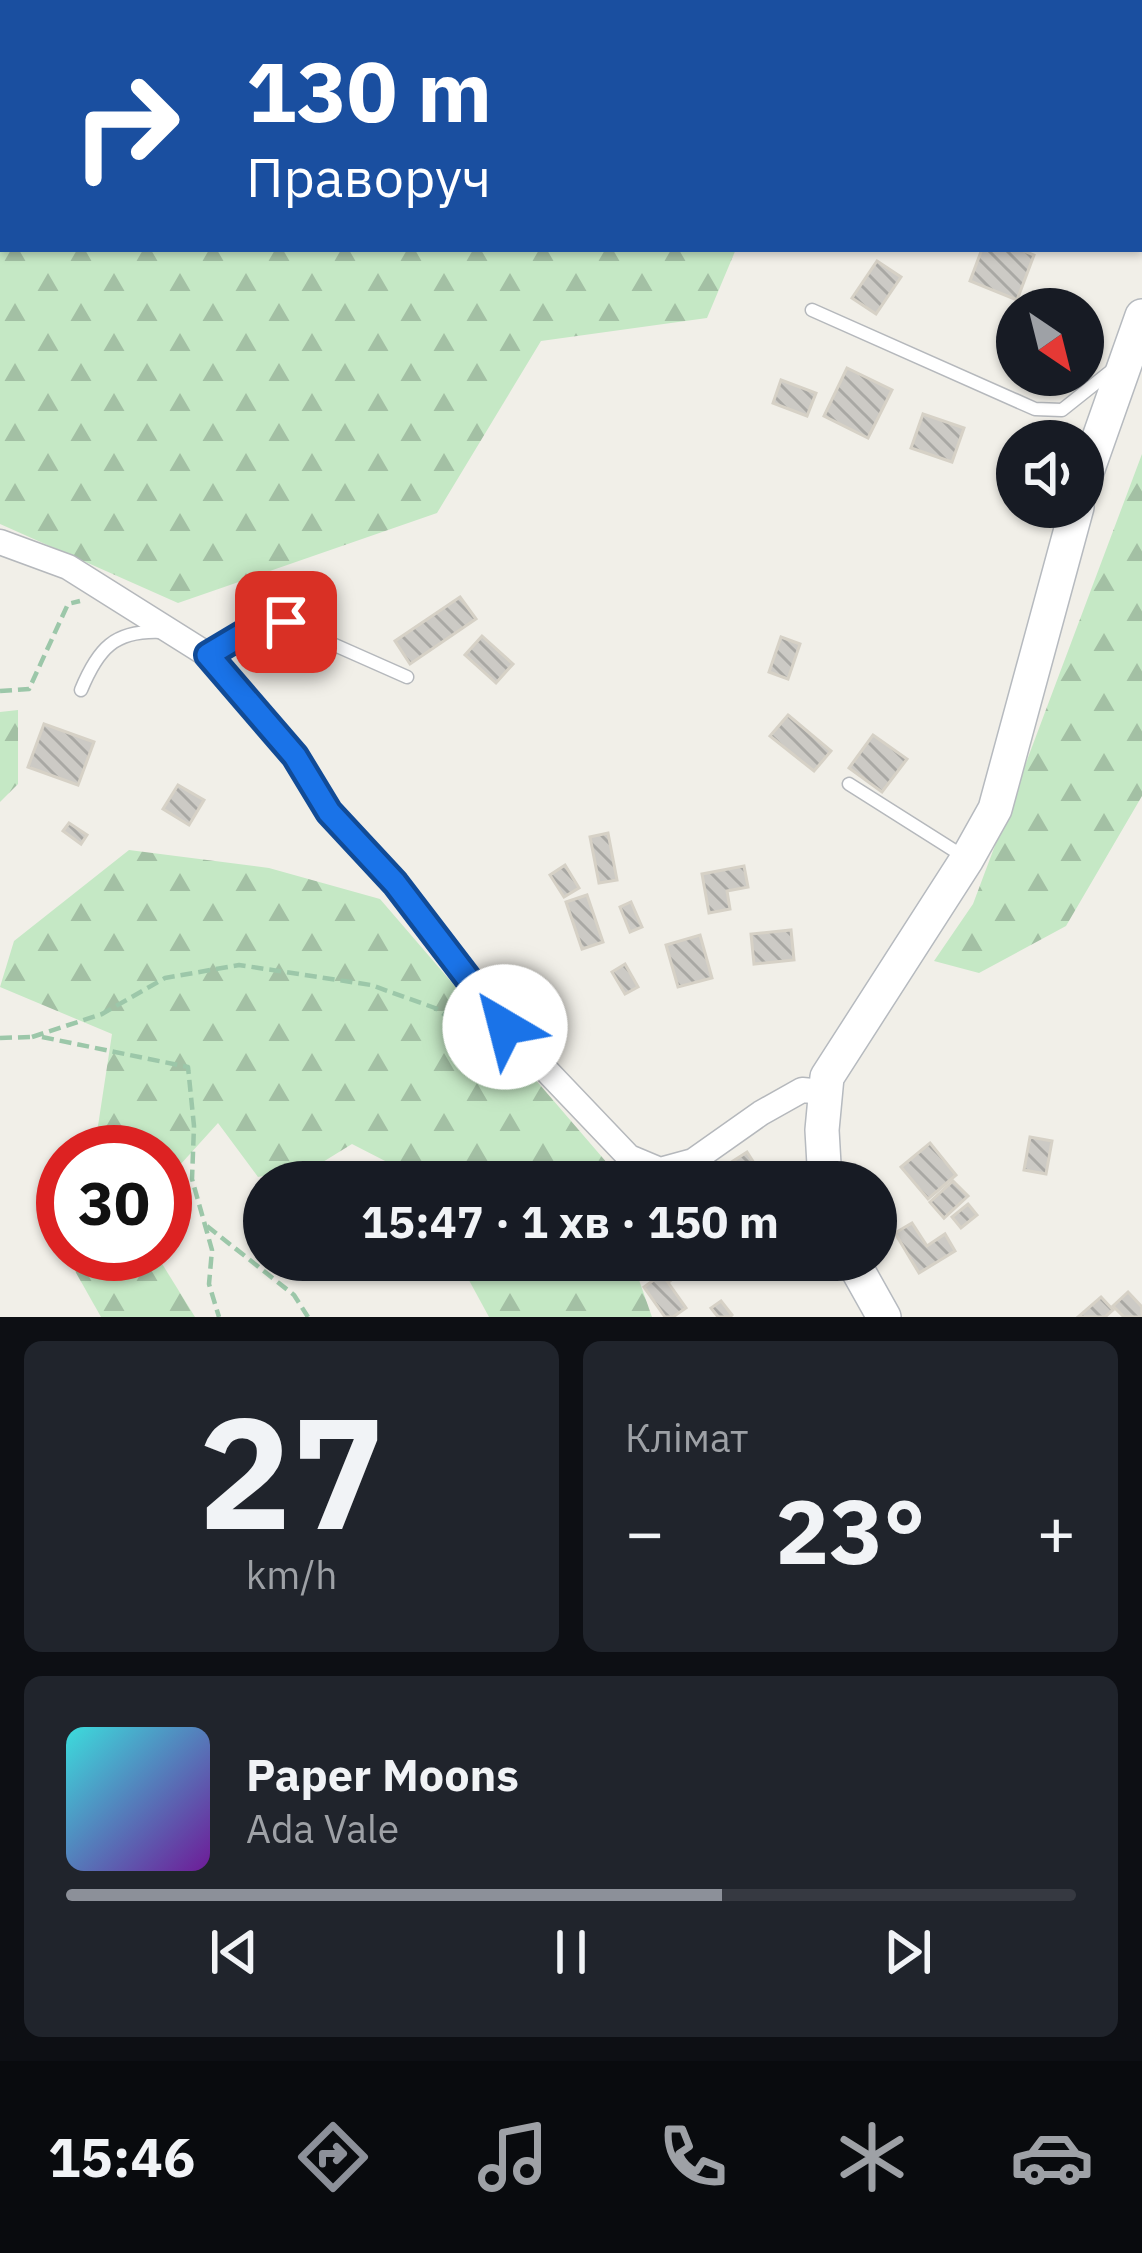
<!DOCTYPE html>
<html lang="uk">
<head>
<meta charset="utf-8">
<style>
  body { margin:0; font-family:"IBM Plex Sans",sans-serif; background:#20242c; color:#f1f3f6; height:100vh; display:flex; flex-direction:column; font-size:45px; white-space:nowrap }
  * { box-sizing:border-box; margin:0 }
  p { font-size:39px; color:#9ea1a6 }
  .icon { flex:none; width:66px; height:66px; fill:none; stroke:currentColor; stroke-width:2; stroke-linecap:round; stroke-linejoin:round }
  .map { position:relative; height:1317px; overflow:hidden }
  .details { display:flex; flex-direction:column; gap:24px; padding:24px; background:#0d0f14; flex:1 }
  .details>* { flex:none }
  .hud { position:absolute; left:0px; top:0px; width:1143px; height:252px; box-shadow:0 3px 9px #0004; background:#1a4fa0; color:#fff; overflow:hidden }
  .needle { width:78px; rotate:145deg }
  .controls { position:absolute; left:996px; top:288px; display:grid; gap:24px }
  .controls a { display:grid; place-items:center; width:108px; height:108px; border-radius:50%; background:#171b24; box-shadow:0 3px 9px #0004; font-size:60px }
  .speed { position:absolute; left:36px; top:1125px; display:flex; gap:24px; font-size:60px; font-weight:700; text-align:center }
  .speed>* { display:grid; place-content:center; width:156px; height:156px; border-radius:50%; background:#171b24; box-shadow:0 3px 9px #0004; line-height:1 }
  .speed .limit { border:18px solid #d22; background:#fff; color:#111 }
  .pin { position:absolute; display:grid; place-items:center; width:102px; height:102px; color:#fff; margin:-51px; border-radius:24px; box-shadow:0 6px 18px #0006 }
  .me { position:absolute; width:132px; margin:-66px; rotate:323deg; stroke-linejoin:round; filter:drop-shadow(0 0 9px #0008) }
  .turn { display:flex; align-items:center; gap:42px; height:252px; padding:0 48px; font-size:54px }
  .turn .icon { width:156px; height:156px; stroke-width:2.5 }
  .turn b { display:block; font-size:84px; line-height:102px }
  .big { font-size:90px; font-weight:700; line-height:1.1 }
  .details .card { flex:1; display:flex; flex-direction:column; justify-content:center; gap:18px; min-width:0; padding:0 42px; border-radius:18px; background:#20242c }
  .details .dial { align-items:center; gap:0 }
  .dial b { font-size:156px; line-height:1 }
  .song { display:flex; align-items:center; gap:36px }
  .cover { width:144px; height:144px; border-radius:18px; background:linear-gradient(135deg,hsl(180 70% 55%),hsl(280 70% 35%)) }
  .played { height:12px; border-radius:6px; background:linear-gradient(90deg,#8c9099 65%,#363941 65%) }
  .keys { display:flex; justify-content:space-around; direction:ltr }
  .heat { display:flex; justify-content:space-between; align-items:center; font-size:66px; direction:ltr }
  .details .tiles { flex:1; display:grid; gap:24px; grid-template-columns:1fr 1fr }
  .card:last-child { grid-column:span 2 }
  .trip { position:absolute; left:243px; top:1161px; width:654px; height:120px; border-radius:60px; background:#171b24; box-shadow:0 3px 9px #0004; font-weight:700; line-height:120px; text-align:center }
  .tabs { display:flex; height:192px; justify-content:space-around; align-items:center; background:#090b0e; color:#9ea1a6 }
  .tabs .icon { width:84px; height:84px }
  .tabs .active { color:#8c9099 }
  .tabs b { font-size:54px; color:#f1f3f6 }
  .map>svg:first-child { display:block }
  .forest { fill:url(#forest-firs) }
  .building { fill:url(#building-back-hatch); stroke:#d6d1c6; stroke-width:3 }
  .lines { fill:none; stroke-linecap:round; stroke-linejoin:round }
  .lane-casing { stroke:#b5b8bc; stroke-width:15 }
  .street-casing { stroke:#b5b8bc; stroke-width:27 }
  .secondary-casing { stroke:#b6babf; stroke-width:36 }
  .path { stroke:#9cc7a9; stroke-width:4.5; stroke-dasharray:12 6; stroke-linecap:butt }
  .lane { stroke:#fff; stroke-width:12 }
  .street { stroke:#fff; stroke-width:24 }
  .secondary { stroke:#fff; stroke-width:33 }
  .route-casing { stroke:#114b97; stroke-width:30 }
  .route { stroke:#1a73e8; stroke-width:21 }
</style>
</head>
<body>
<div class="map">
<svg width="1142" height="1317" viewBox="0 0 1142 1317">
  <defs>
    <pattern id="forest-firs" width="22" height="20" patternUnits="userSpaceOnUse" patternTransform="scale(3)"><rect width="22" height="20" fill="#c5e8c5"/><path d="M5 1l3.5 6h-7zM16 11l3.5 6h-7z" fill="#a3c0a4"/></pattern>
    <pattern id="building-back-hatch" width="6" height="6" patternUnits="userSpaceOnUse" patternTransform="scale(3)"><rect width="6" height="6" fill="#cccac5"/><path d="M-1 5l2 2M0 0l6 6M5-1l2 2" fill="none" stroke="#a9a8a4"/></pattern>
  </defs>
  <rect width="100%" height="100%" fill="#f1efe8"/>
  <!-- forest -->
  <g class="forest">
    <path d="M0,0H843L3,3V249H736L707,318L541,341L437,513L178,603L0,524Z"/>
    <path d="M1142,454V796L1066,926L979,973L934,961L973,904Z"/>
    <path d="M18,710V784L0,802V712Z"/>
    <path d="M129,850L269,868L380,899L614,1171L643,1182H426L352,1144L318,1165L258,1177L218,1123L170,1176L165,1188V1152H94L112,1034L0,987L14,941Z"/>
    <path d="M78,1254H156L195,1317H101L75,1271Z"/>
    <path d="M458,1260H632L652,1317H489Z"/>
  </g>
  <!-- building -->
  <g class="building">
    <path d="M982,249H1019L1034,255L1017,300L970,281Z"/>
    <path d="M877,261L901,277L876,314L852,298Z"/>
    <path d="M847,368L892,390L868,438L824,416Z"/>
    <path d="M781,380L816,393L807,416L773,403Z"/>
    <path d="M923,414L964,428L952,462L911,448Z"/>
    <path d="M460,597L476,619L410,664L395,641Z"/>
    <path d="M482,636L513,664L496,683L465,655Z"/>
    <path d="M781,637L800,644L788,679L769,672Z"/>
    <path d="M788,715L831,751L814,771L770,736Z"/>
    <path d="M44,724L94,742L78,785L28,767Z"/>
    <path d="M873,735L907,759L882,792L849,768Z"/>
    <path d="M178,785L204,800L189,825L163,809Z"/>
    <path d="M69,823L87,835L81,844L63,831Z"/>
    <path d="M608,833L617,880L599,883L590,837Z"/>
    <path d="M565,865L579,888L564,897L550,875Z"/>
    <path d="M744,866L748,887L727,891L730,909L709,913L702,874Z"/>
    <path d="M587,895L603,942L582,949L566,902Z"/>
    <path d="M631,902L642,927L630,932L620,907Z"/>
    <path d="M791,930L794,960L754,964L751,934Z"/>
    <path d="M700,935L712,978L678,987L666,945Z"/>
    <path d="M625,964L638,987L625,994L612,972Z"/>
    <path d="M1030,1137L1052,1141L1046,1174L1024,1170Z"/>
    <path d="M930,1143L956,1175L928,1199L901,1167Z"/>
    <path d="M747,1152L763,1177L754,1182H719L713,1174Z"/>
    <path d="M785,1167L794,1182H759Z"/>
    <path d="M953,1181L968,1196L944,1218L930,1202Z"/>
    <path d="M968,1204L977,1215L961,1228L952,1217Z"/>
    <path d="M912,1223L927,1246L945,1234L955,1251L919,1273L895,1233Z"/>
    <path d="M655,1260H699L670,1281Z"/>
    <path d="M662,1274L686,1308L673,1317H665L644,1287Z"/>
    <path d="M1128,1292L1142,1307V1317H1124L1113,1306Z"/>
    <path d="M1101,1297L1113,1310L1105,1317H1078Z"/>
    <path d="M721,1301L732,1315L730,1317H718L711,1308Z"/>
  </g>
  <g class="lines">
    <defs>
      <g id="lane">
        <path d="M1140,200L1142,201"/>
        <path d="M812,310L1035,409L1062,410L1111,371"/>
        <path d="M207,654L259,624L285,623L407,677"/>
        <path d="M81,690C98,649 114,630 161,632"/>
        <path d="M849,784L966,858"/>
      </g>
      <path id="street" d="M0,542L68,567L208,655L295,756L329,812L395,883L505,1027L629,1157L660,1170L693,1161L761,1113L802,1090L824,1092"/>
      <g id="secondary">
        <path d="M1083,483L1142,316"/>
        <path d="M825,1182L822,1130L827,1077L967,859L995,809L1077,507"/>
        <path d="M852,1260L884,1317"/>
      </g>
    </defs>
    <!-- lane casing -->
    <use href="#lane" class="lane-casing"/>
    <!-- street casing -->
    <use href="#street" class="street-casing"/>
    <!-- secondary casing -->
    <use href="#secondary" class="secondary-casing"/>
    <!-- path -->
    <g class="path">
      <path d="M0,691L29,689L68,604L80,601"/>
      <path d="M32,1037L102,1014L165,978L239,965L371,985L435,1008L485,1041"/>
      <path d="M42,1037L188,1067L194,1126L192,1179L212,1250L209,1284L219,1317"/>
      <path d="M0,1038L30,1037"/>
      <path d="M207,1226L294,1295L308,1317"/>
    </g>
    <!-- lane -->
    <use href="#lane" class="lane"/>
    <!-- street -->
    <use href="#street" class="street"/>
    <!-- secondary -->
    <use href="#secondary" class="secondary"/>
  </g>
  <g class="lines">
    <defs>
      <path id="route" d="M286,622L260,624L208,655L295,756L329,812L395,883L505,1027"/>
    </defs>
    <!-- route casing -->
    <use href="#route" class="route-casing"/>
    <!-- route -->
    <use href="#route" class="route"/>
  </g>
</svg>
<div class="controls">
<a><svg class="needle" viewBox="-14 -14 28 28"><path d="M0-13l5 13h-10z" fill="#e53935"/><path d="M0 13l5-13h-10z" fill="#9ea1a6"/></svg></a>
<a><svg class="icon" aria-label="sound" viewBox="0 0 24 24"><path d="M4 9h4l5-4v14l-5-4H4zM17 9q2 3 0 6"/></svg></a>
</div>
<div class="speed"><div class="limit">30</div></div>
<div class="pin" style="left:286px;top:622px;background:#d93025"><svg class="icon" aria-label="arrive" viewBox="0 0 24 24"><path d="M6 21V4h12l-3 4 3 4H6"/></svg></div>
<svg class="me" style="left:505px;top:1027px" viewBox="-20 -20 40 40"><circle r="19" fill="#fff"/><path d="M0-13L10 11 0 6-10 11z" fill="#1a73e8"/></svg>
<div class="trip">15:47 · 1 хв · 150 m</div>
<div class="hud">
<div class="turn"><svg class="icon" aria-label="right" viewBox="0 0 24 24"><path d="M7 20v-9h11M14 6l5 5-5 5"/></svg><div><b>130 m</b>Праворуч</div></div>
</div>
</div>
<section class="details">
<div class="tiles">
<div class="card dial"><b>27</b><p>km/h</p></div>
<div class="card"><p>Клімат</p>
<div class="heat"><a>−</a><b class="big">23°</b><a>+</a></div>
</div>
<div class="card">
<div class="song"><i class="cover"></i><div><b>Paper Moons</b><p>Ada Vale</p></div></div>
<div class="played"></div>
<div class="keys"><svg class="icon" aria-label="previous" viewBox="0 0 24 24"><path d="M18 5L8 12l10 7zM5 5v14"/></svg><svg class="icon" aria-label="pause" viewBox="0 0 24 24"><path d="M8 5v14M16 5v14"/></svg><svg class="icon" aria-label="next" viewBox="0 0 24 24"><path d="M6 5l10 7-10 7zM19 5v14"/></svg></div>
</div>
</div>
</section>
<nav class="tabs">
<b>15:46</b>
<svg class="icon active" aria-label="directions" viewBox="0 0 24 24"><path d="M12 3l9 9-9 9-9-9zM9 14v-3h6M13 9l2 2-2 2"/></svg>
<svg class="icon" aria-label="music" viewBox="0 0 24 24"><path d="M9 18V5l10-2v13"/><circle cx="6" cy="18" r="3"/><circle cx="16" cy="16" r="3"/></svg>
<svg class="icon" aria-label="phone" viewBox="0 0 24 24"><path d="M5 4h4l2 5-3 2q2 4 5 5l2-3 5 2v4C11 20 4 13 5 4z"/></svg>
<svg class="icon" aria-label="climate" viewBox="0 0 24 24"><path d="M12 3v18M4 7l16 10M4 17L20 7"/></svg>
<svg class="icon" aria-label="car" viewBox="0 0 24 24"><path d="M5 17H2v-5l4-1 3-4h7l3 4 3 1v5h-3M9 17h6M6 11h13"/><circle cx="7" cy="17" r="2"/><circle cx="17" cy="17" r="2"/></svg>
</nav>
</body>
</html>
